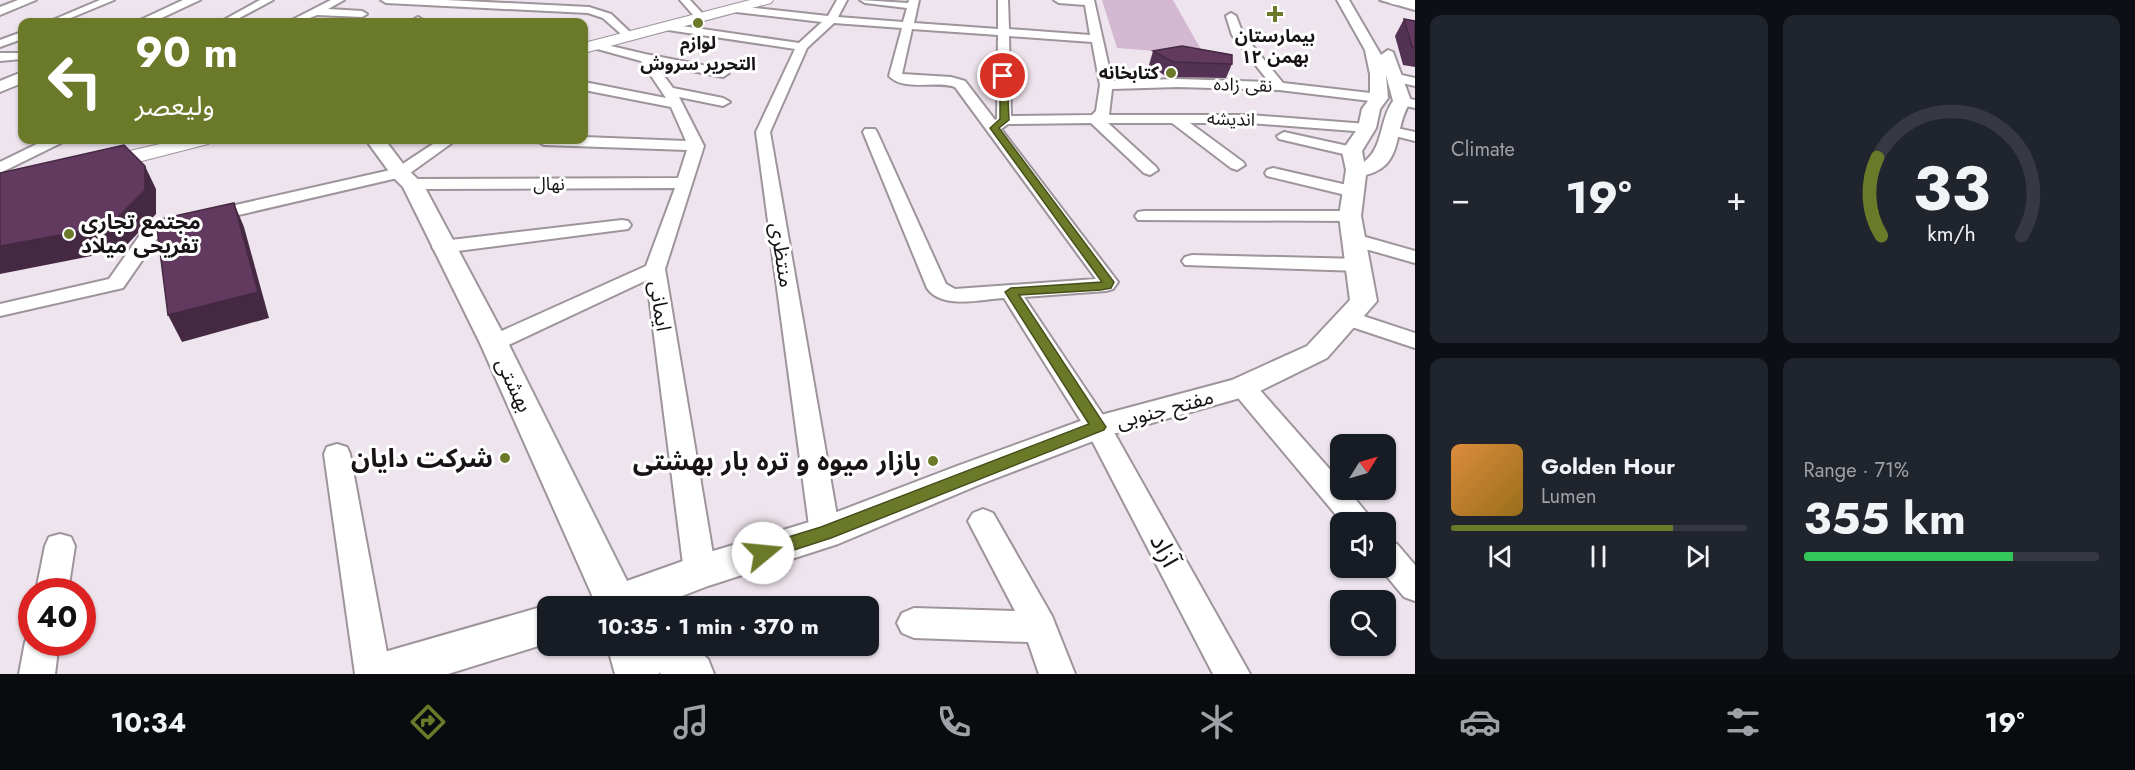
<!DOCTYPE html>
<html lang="en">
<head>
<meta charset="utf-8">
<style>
  body { margin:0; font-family:Jost,"Noto Sans Arabic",sans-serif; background:#20242c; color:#f1f3f6; height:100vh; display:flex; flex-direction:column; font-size:22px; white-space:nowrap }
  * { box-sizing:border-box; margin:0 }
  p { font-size:20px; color:#9ea1a6 }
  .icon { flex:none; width:33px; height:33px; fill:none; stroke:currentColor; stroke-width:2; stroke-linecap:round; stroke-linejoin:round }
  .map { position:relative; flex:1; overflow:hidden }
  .sheet { display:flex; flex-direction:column; gap:15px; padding:15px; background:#0d0f14; width:720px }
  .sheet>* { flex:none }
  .banner { position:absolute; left:18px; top:18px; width:570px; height:126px; border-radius:12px; box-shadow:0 2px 4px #0004; background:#6b7a29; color:#fff; overflow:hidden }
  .needle { width:39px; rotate:53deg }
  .fabs { position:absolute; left:1330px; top:434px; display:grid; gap:12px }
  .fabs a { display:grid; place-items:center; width:66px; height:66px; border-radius:12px; background:#171b24; box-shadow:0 2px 4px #0004; font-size:30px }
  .speed { position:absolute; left:18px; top:578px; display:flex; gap:12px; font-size:30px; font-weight:700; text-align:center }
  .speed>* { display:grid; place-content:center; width:78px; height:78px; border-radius:50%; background:#171b24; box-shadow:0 2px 4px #0004; line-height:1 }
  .speed .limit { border:9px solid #d22; background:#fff; color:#111 }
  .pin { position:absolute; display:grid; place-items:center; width:51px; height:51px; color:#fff; margin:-26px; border:3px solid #fff; border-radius:50%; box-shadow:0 2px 6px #0007 }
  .me { position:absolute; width:66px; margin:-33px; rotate:73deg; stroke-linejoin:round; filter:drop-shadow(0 0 4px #0008) }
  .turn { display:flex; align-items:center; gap:21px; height:126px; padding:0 18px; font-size:27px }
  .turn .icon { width:78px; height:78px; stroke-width:2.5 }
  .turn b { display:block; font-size:42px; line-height:51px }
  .big { font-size:45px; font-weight:700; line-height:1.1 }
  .sheet .tile { flex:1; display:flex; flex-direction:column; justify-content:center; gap:9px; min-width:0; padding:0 21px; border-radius:12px; background:#20242c }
  .sheet .dial { align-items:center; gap:0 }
  .dial svg { height:156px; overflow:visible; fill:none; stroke:#363941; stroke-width:7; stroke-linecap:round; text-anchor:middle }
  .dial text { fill:#f1f3f6; stroke:none }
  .song { display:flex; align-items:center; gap:18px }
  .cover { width:72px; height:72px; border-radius:9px; background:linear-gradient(135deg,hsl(30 70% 55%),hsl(40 70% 35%)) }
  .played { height:6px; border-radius:3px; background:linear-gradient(90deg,#6b7a29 75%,#363941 75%) }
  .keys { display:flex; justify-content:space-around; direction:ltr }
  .heat { display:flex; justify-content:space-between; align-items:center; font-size:33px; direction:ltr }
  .charge { height:9px; border-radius:4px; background:linear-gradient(90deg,#34c759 71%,#363941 0) }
  .sheet .tiles { flex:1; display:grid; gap:15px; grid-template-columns:repeat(2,1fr) }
  .trip { position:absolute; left:537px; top:596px; width:342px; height:60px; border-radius:12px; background:#171b24; box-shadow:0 2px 4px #0004; font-weight:700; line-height:60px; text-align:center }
  .dock { display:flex; height:96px; justify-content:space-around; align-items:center; background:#090b0e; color:#9ea1a6 }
  .dock .icon { width:42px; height:42px }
  .dock .current { color:#6b7a29 }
  .dock b { font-size:27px; color:#f1f3f6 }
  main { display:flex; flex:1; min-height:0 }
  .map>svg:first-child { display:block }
  .green { fill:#d4b7d1 }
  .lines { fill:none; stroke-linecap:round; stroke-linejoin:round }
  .minor-casing { stroke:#9e949c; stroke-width:4 }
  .tertiary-casing { stroke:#9e949c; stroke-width:4 }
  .secondary-casing { stroke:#9e949c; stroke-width:2 }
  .minor { fill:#fff; fill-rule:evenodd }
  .tertiary { fill:#fff; fill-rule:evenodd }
  .secondary { fill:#fff; fill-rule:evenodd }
  .wall { fill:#543253 }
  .shaded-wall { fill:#452943 }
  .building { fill:#623a60; stroke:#452943; stroke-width:1.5 }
  .route { fill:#6b7a29; stroke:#464f1b; stroke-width:1.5 }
  .poi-dot { fill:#6b7a29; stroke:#fff; stroke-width:2 }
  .labels { text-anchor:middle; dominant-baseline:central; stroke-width:6; stroke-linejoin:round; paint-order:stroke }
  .far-poi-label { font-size:18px; font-weight:bold; fill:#171316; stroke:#fff }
  .far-street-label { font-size:18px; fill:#171316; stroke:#fff }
  .poi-label { font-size:21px; font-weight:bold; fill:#171316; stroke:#fff; text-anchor:start }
  .street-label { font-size:21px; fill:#171316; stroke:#fff }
  .near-poi-label { font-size:26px; font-weight:bold; fill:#171316; stroke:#fff; text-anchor:end }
  .near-street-label { font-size:26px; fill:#171316; stroke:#fff }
</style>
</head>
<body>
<main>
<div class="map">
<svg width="1415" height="674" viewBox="0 0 1415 674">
  <rect width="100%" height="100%" fill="#eee4ed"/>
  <!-- green -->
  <path class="green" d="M1102,0H1173L1204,55L1117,48Z"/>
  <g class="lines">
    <defs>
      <g id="minor">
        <path d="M100,0H114L61,22H48Z"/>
        <path d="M260,0H273L232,22H220Z"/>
        <path d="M331,0H344L328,9L362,11L367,14L362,17L317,15L300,22H288Z"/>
        <path d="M381,0H446L589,7L611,14L630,32L629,34H621L603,18L588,13L386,3Z"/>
        <path d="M680,0H690L703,14L694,16Z"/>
        <path d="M837,0H847L838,17L903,22L907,8L865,3L860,0L908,3L909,0H919L914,23L998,29V0H1008L1009,29L1090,35L1085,5L1059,3L1054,0H1094L1112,81L1178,79L1269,82L1232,35L1226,16L1231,13L1236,16L1243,34L1283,83L1379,94L1386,98L1379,102L1279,90L1178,87L1112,89L1109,115H1250L1367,124L1374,128L1367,132L1250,123H1190L1243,162L1245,165L1237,170L1231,168L1172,123H1108L1156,167L1158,170L1150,175L1144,173L1091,123L1008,124L1001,129L1118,282L1113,289L1106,291L1024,297L1111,427L1250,674H1213L1086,429L1004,298C982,299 942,310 927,288L863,132L865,129H875L877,132L946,284L955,289L1096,279L955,87C936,80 904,92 889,76L902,28L834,23L807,48L770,132L840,533L836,541L825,545L814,541L810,533L756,132L795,49L668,30L663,27L668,24L799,43L822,22L736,12L731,9L736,6L828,16ZM912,29L998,35L997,119L995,120L965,81L951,77L902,74ZM1009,36L1092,42L1100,85L1096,111L1092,115L1011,116Z"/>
        <path d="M1380,0H1398L1415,4V10Z"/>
        <path d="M418,17L423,20L422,22H409Z"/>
        <path d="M22,32V39L0,47V40Z"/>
        <path d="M594,42L645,54L723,69L729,73L723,77L655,64L673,88L723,98L730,102L723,106L679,97L704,146L665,269L716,572L711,581L700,585L689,581L684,572L647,280L502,348L494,350L486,348L483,343L486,338L646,266L675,188L412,189L404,184L412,179L678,178L687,150L544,145L536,140H584V137L686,141L671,107L584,90V82L666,98L641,61L590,47V43Z"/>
        <path d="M0,53H22V59L0,61Z"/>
        <path d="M1393,73L1415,78V86L1389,80L1387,77L1389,74Z"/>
        <path d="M1402,97L1415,100V108L1397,104L1395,101L1397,98Z"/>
        <path d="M1392,127L1415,132V141L1387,134L1385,131Z"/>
        <path d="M1284,132L1357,148L1360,151L1352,156L1279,139L1277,136Z"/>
        <path d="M45,140H64L61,143L0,173V162Z"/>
        <path d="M439,140H456L406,176L161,233L123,288L0,316V304L109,279L147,225L395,169Z"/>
        <path d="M1273,168L1360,188L1363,192L1360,196L1354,197L1267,176L1265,173L1267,170Z"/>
        <path d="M1144,211H1350L1356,212L1359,216L1356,220L1350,221L1138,220L1135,216L1138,212Z"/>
        <path d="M622,220L628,221L631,225L628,229L442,253L435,251L432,247L435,243L442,241Z"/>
        <path d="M1355,234L1415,251V263L1348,244L1346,240L1348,236Z"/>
        <path d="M1192,255L1360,259L1367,261L1370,265L1367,269L1360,271L1185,265L1182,261L1185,257Z"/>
        <path d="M1348,311L1415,333V348L1340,323L1337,318L1340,313Z"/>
        <path d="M1243,379L1252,381L1341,482V489H1347L1374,522H1342L1234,393L1231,387L1234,381Z"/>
        <path d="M337,444L347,447L350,454L391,674H355L324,454L327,447Z"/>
        <path d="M983,509L993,513L1052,616L1075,674H1039L1028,642L914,638L902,633L897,623L902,613L914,608L1015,611L968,521L973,513Z"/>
        <path d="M60,534L71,537L75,546L68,591H36L45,546L49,537Z"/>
        <path d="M1386,540L1397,544L1415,565V601L1404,597L1379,567H1386Z"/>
        <path d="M32,630V642H59L55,674H19L25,642Z"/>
      </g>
      <g id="tertiary">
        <path d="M18,0H36L0,15V7Z"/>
        <path d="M183,0H200L153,22H136Z"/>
        <path d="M1337,0H1349L1381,55L1388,50L1393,52L1411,101C1392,128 1406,165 1366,175L1361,216L1377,301L1327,358L1254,394L1109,435L981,484L838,544L708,586L656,606H587L592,595L480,343L403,187L393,177L366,140H385L407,169L423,184L508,343L627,581L700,555L816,520L957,466L1086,419L1232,380L1307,346L1350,300L1339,216L1346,170L1342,151L1358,128L1362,109L1370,98V74L1365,50ZM1386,75L1393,101C1379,120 1384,147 1364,162L1362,151L1376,128L1380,109L1388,98Z"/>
        <path d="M22,72V83L0,92V81Z"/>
        <path d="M548,605L550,606H548V643L448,674H359L365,659L381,653Z"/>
        <path d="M607,645H692L708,659L714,674H661L659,672V674H615Z"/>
      </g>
      <g id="secondary">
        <path d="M750,0H773L771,3L584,53V43Z"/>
        <path d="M1385,0H1415V7L1392,4Z"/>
        <path d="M177,140H212L208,144L95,173L87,171L84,166L87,161Z"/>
      </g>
    </defs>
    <!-- minor casing -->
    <use href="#minor" class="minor-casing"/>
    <!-- tertiary casing -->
    <use href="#tertiary" class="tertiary-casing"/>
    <!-- secondary casing -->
    <use href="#secondary" class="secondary-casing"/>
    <!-- minor -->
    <use href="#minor" class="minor"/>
    <!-- tertiary -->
    <use href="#tertiary" class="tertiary"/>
    <!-- secondary -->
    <use href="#secondary" class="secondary"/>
  </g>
  <!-- wall -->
  <g class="wall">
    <path d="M1404,19L1415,21V67L1403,65L1395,36Z"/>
    <path d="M1153,51L1232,64L1226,78L1167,77L1149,65Z"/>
  </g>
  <!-- shaded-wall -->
  <g class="shaded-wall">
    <path d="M145,166L156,189V214L122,250L0,274V246Z"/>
    <path d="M234,203L244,227L269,318L182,342L168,315Z"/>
  </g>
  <!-- building -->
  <g class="building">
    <path d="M1404,19L1415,21V47H1412Z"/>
    <path d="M1182,46L1232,55V64L1173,62L1153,51Z"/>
    <path d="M124,145L145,166V190L109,226L0,246V173Z"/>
    <path d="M234,203L258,292L168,315L156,220Z"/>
  </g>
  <!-- route -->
  <path class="route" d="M1003,73L1007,76L1009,120L999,128L1114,282L1111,288L1101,290L1019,295L1106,427L1104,430L831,538L763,560L756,558L753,553L756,547L821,527L1089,424L1005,292L1011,288L1102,282L990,128L1000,119V76Z"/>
  <!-- markers -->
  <g class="poi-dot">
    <path d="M1272 5h6v6h6v6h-6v6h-6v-6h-6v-6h6z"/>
    <circle cx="698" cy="23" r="6"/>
    <circle cx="1171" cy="73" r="6"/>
    <circle cx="69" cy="234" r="6"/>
    <circle cx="505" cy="458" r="6"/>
    <circle cx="933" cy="461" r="6"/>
  </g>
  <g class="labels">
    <!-- far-poi labels -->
    <g class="far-poi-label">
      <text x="1275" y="36">بیمارستان<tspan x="1275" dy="21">۱۲ بهمن</tspan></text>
      <text x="698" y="43">لوازم<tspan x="698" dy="21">التحریر سروش</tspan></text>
      <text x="1159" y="73" text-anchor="end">کتابخانه</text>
    </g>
    <!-- far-street labels -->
    <g class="far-street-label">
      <text transform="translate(1243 85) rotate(2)">نقی زاده</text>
      <text transform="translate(1231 119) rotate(2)">اندیشه</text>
      <text x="549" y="184">نهال</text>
    </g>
    <!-- poi labels -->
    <g class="poi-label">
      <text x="81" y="222">مجتمع تجاری<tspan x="81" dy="24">تفریحی میلاد</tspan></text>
    </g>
    <!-- street labels -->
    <g class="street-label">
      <text transform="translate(782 255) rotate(81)">منتظری</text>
      <text transform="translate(660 306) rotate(81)">ایمانی</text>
      <text transform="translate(514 385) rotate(65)">بهشتی</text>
      <text transform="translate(1165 409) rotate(-15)">مفتح جنوبی</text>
    </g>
    <!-- near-poi labels -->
    <g class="near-poi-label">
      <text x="493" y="458">شرکت دایان</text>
      <text x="921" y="461">بازار میوه و تره بار بهشتی</text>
    </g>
    <!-- near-street labels -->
    <g class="near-street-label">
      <text transform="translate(1165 550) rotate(62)">آزاد</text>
    </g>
  </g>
</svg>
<div class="fabs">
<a><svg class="needle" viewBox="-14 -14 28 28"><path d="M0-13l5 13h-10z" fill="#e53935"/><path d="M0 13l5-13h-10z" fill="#9ea1a6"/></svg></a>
<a><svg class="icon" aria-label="sound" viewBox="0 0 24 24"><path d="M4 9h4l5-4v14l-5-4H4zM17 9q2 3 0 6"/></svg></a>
<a><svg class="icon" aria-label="search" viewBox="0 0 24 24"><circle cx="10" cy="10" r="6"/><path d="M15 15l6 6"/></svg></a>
</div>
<div class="speed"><div class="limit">40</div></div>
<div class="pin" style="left:1003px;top:76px;background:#d93025"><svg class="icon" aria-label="arrive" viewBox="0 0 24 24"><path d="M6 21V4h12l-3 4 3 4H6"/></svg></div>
<svg class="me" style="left:763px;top:553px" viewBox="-20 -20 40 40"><circle r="19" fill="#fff"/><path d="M0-13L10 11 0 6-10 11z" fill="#6b7a29"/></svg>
<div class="trip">10:35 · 1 min · 370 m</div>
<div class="banner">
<div class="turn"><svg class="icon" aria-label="left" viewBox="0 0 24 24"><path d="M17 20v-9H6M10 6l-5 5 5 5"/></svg><div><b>90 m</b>ولیعصر</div></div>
</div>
</div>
<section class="sheet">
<div class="tiles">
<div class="tile"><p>Climate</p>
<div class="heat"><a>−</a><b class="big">19°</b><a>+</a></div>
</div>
<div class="tile dial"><svg viewBox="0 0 100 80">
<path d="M14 69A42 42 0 1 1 86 69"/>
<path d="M14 69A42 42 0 0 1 12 29" stroke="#6b7a29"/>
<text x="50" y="56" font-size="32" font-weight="700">33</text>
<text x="50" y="72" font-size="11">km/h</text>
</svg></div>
<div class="tile">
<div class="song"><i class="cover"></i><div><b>Golden Hour</b><p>Lumen</p></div></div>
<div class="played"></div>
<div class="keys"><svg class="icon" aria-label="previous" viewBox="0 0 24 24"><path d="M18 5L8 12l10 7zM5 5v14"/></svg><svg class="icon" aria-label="pause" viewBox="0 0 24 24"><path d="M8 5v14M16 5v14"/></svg><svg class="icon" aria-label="next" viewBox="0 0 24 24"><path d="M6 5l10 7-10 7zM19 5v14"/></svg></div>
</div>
<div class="tile"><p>Range · 71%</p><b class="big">355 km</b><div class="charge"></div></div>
</div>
</section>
</main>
<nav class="dock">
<b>10:34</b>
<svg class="icon current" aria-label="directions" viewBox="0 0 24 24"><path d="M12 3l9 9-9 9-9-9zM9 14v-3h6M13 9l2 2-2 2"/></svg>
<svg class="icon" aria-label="music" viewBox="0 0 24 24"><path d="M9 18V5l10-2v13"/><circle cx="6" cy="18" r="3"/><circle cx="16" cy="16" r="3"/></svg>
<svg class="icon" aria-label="phone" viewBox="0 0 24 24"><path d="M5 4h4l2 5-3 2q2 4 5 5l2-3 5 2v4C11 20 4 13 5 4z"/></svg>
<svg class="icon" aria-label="climate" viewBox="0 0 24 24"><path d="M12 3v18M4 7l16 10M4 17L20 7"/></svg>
<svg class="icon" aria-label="car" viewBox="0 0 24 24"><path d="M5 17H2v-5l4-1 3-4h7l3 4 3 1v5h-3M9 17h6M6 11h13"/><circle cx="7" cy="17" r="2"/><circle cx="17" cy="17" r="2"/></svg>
<svg class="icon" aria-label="filters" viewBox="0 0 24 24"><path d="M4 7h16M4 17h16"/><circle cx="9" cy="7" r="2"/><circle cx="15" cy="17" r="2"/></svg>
<b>19°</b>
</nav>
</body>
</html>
